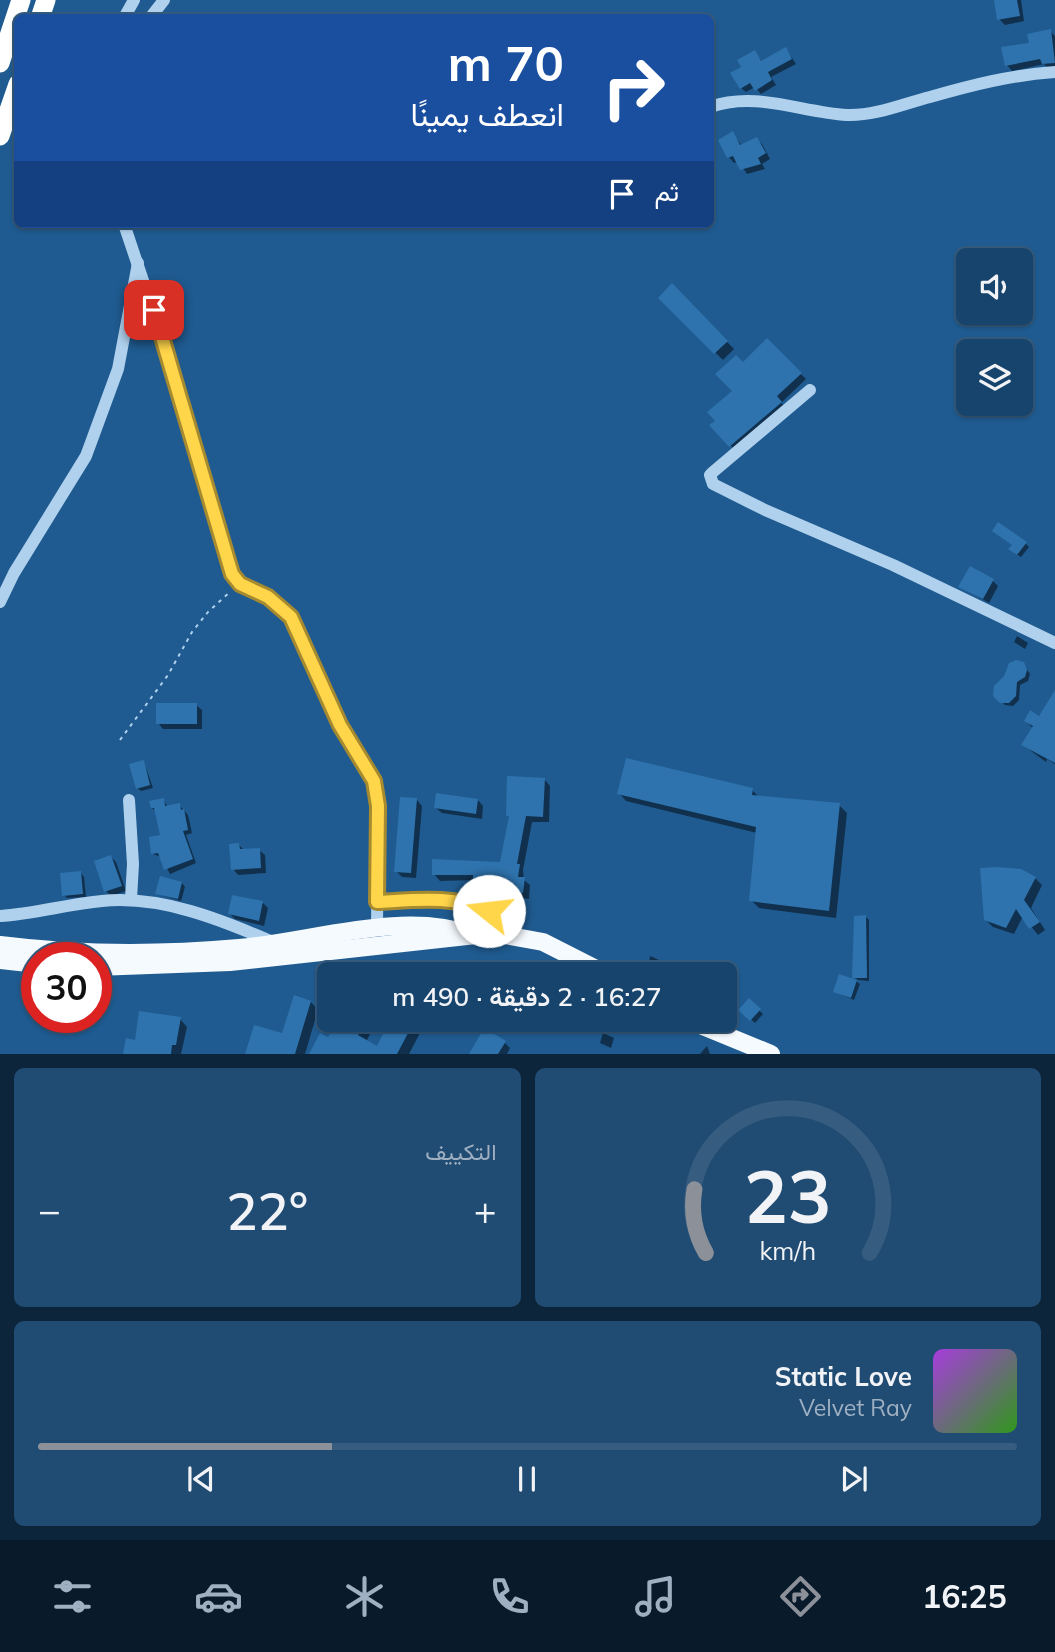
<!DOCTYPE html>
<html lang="ar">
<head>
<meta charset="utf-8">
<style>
  body { margin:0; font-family:Mulish,Vazirmatn,sans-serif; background:#204b72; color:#f1f3f6; direction:rtl; height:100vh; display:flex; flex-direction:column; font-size:26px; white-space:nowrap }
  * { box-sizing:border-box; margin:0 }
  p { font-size:23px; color:#9eb0c2 }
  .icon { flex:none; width:38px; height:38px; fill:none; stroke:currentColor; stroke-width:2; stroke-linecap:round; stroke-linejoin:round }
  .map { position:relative; height:1054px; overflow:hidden; direction:ltr }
  .details { display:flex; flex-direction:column; gap:14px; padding:14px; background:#0d253b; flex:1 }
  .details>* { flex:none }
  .top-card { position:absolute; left:14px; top:14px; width:700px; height:214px; border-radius:10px; box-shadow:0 2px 5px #0004,0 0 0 2px #365c7f; direction:rtl; background:#1a4fa0; color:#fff; overflow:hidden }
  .tools { position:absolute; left:956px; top:248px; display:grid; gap:14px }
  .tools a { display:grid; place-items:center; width:77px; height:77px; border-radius:10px; background:#17446c; box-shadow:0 2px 5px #0004,0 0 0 2px #365c7f; font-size:35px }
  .speed { position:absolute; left:21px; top:942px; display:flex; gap:14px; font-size:35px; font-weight:700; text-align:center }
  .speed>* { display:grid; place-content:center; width:91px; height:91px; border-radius:50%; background:#17446c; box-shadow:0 2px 5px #0004,0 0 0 2px #365c7f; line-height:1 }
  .speed .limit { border:10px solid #d22; background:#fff; color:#111 }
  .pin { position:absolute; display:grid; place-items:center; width:60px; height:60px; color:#fff; margin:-30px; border-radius:14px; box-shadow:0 4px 10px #0006 }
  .me { position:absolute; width:77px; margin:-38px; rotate:286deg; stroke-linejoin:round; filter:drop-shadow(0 0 5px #0008) }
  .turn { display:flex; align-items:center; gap:24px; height:147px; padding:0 35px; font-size:32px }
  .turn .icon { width:91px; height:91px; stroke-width:2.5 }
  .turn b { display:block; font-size:49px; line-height:60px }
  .then { display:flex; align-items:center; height:66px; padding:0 35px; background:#0003; gap:14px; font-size:26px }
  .big { font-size:52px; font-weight:600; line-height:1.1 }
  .details .tile { flex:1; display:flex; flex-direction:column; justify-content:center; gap:10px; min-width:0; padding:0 24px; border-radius:10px; background:#204b72 }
  .details .dial { align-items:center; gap:0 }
  .dial svg { height:182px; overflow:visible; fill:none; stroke:#365c7f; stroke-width:7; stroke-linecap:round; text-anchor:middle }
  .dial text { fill:#f1f3f6; stroke:none }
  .song { display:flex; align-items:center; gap:21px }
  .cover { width:84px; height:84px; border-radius:10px; background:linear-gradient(135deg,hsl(280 70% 55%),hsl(110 70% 35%)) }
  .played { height:7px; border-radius:4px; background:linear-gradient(90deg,#8c9099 30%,#365c7f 30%) }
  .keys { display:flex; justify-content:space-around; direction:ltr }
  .heat { display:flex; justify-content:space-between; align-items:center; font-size:38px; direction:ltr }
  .details .tiles { flex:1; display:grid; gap:14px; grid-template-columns:1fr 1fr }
  .tile:last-child { grid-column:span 2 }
  .trip { position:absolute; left:317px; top:962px; width:420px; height:70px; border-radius:10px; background:#17446c; box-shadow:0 2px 5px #0004,0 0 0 2px #365c7f; font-weight:600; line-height:70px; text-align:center; direction:rtl }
  .tabs { display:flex; height:112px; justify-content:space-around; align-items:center; background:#091b2b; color:#9eb0c2 }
  .tabs .icon { width:49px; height:49px }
  .tabs .active { color:#8c9099 }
  .tabs b { font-size:32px; color:#f1f3f6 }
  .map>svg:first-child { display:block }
  .shadow { fill:#0007 }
  .building { fill:#2e73ad }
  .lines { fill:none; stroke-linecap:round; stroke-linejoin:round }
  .path { stroke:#afd1ed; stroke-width:2; stroke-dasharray:3.5 5; stroke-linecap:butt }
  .minor { stroke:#afd1ed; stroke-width:12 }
  .major { stroke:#f5faff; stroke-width:18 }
  .highway { stroke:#fff; stroke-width:19 }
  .route-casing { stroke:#a68a30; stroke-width:18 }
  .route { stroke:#ffd54a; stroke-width:12 }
</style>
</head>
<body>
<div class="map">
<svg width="1055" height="1054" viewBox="0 0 1055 1054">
  <rect width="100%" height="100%" fill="#1f5b90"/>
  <!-- shadow -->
  <g class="shadow">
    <path d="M996,0H1021L1024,21L1005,25L999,19Z"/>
    <path d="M1050,31L1055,36V69H1049L1044,64L1012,71L1007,65Z"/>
    <path d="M786,49L796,64L771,77L776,85L761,94L755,87L746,92L741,88L743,68L754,52L763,63Z"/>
    <path d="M733,134L742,146L756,139L762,144L770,159L762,164L765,169L747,174L738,161L734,163L729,157Z"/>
    <path d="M672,286L734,349L723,360L660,298Z"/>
    <path d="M767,341L806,379L781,403L787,408L736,451L712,426L734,391L743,364Z"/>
    <path d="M1025,543L1029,547L1021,557L1014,553Z"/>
    <path d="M992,580L998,586L989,603L960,586Z"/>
    <path d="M1017,636L1028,643L1025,649L1014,642Z"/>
    <path d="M1023,664L1030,674L1028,681L1020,685L1019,700L1013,706L1005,705L995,695Z"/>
    <path d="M1055,693V764L1047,759L1046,762L1023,745L1033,728L1026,721L1039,718Z"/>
    <path d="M196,705L202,710V729H163L158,723Z"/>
    <path d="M144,762L153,788L141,791L137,788Z"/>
    <path d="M544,779L550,786L549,822H532L523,870L524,880L530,885L529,899L511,896L507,893H481L475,886V880L440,881L434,874L502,864L510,817L507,815Z"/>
    <path d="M752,790L760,798L839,805L847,813L836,918L759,908L751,900L757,833L626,801L619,793Z"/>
    <path d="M163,800L168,807L179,805L188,815L192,833L186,835L196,863L170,874L161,857L153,854L162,837L157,812L152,808Z"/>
    <path d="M417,800L422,806L416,878L402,877L396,871Z"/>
    <path d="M478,800L483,806L482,819L442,813L436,808Z"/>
    <path d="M239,845L245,851L259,850L265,855L266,873L238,875L233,869Z"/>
    <path d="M111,857L116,862L126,891L111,896L106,891Z"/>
    <path d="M81,873L84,877L86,897L67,898L64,895Z"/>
    <path d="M1035,878L1042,885L1031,908L1045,930L1038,935L1023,916L1014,934L993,927L986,920Z"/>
    <path d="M182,883L185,887L181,901L157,894Z"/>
    <path d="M263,903L268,908L264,926L235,919L230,914Z"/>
    <path d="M866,917L869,920V981L858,980L854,977Z"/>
    <path d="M650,956L659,960L657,975L648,972Z"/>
    <path d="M856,981L860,984L854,1000L835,992Z"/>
    <path d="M749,1001L763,1014L755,1023L741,1010Z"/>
    <path d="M311,1002L318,1010L305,1054H247L283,1035Z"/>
    <path d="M180,1019L187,1027L181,1054H125L136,1041Z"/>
    <path d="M339,1020H377L366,1042L378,1048L393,1020H417L423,1027L409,1054H311L329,1039Z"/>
    <path d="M603,1033L614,1038L611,1048L600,1043Z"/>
    <path d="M505,1043L510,1048L507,1054H471Z"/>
    <path d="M707,1046L710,1054H700Z"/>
  </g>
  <!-- building -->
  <g class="building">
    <path d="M994,0H1017L1020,16L997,20Z"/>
    <path d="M1051,29L1055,63L1042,64L1040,59L1005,66L1001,47L1029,43L1027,34Z"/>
    <path d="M786,47L792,59L768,72L772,80L755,91L750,83L740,89L730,73L741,67L737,60L755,50L761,61Z"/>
    <path d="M733,131L740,145L757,137L766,153L758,158L761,164L740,170L733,156L727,158L718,140Z"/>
    <path d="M672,283L728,341L714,354L658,298Z"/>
    <path d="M767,338L802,373L777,396L782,402L729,447L709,425L715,421L707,412L732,391L715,374L736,355L743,362Z"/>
    <path d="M998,522L1027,542L1017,555L1008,549L1012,545L992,531Z"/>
    <path d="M970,566L994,579L983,599L958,587Z"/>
    <path d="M1016,660L1024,662L1027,670L1025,677L1017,682L1016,696L1009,703H1000L993,696L994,686L1004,676L1009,663Z"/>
    <path d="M1055,690V763L1021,745L1033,726L1024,721L1030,710L1039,716Z"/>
    <rect x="156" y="703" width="41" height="21"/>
    <path d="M626,758L753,788L752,795L840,803L829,911L749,901L756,827L617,794Z"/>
    <path d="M144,760L150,785L136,789L129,764Z"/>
    <path d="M507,776L545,778L543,817L526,816L517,864H520L518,877H525L523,893L503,891V887H473V875H432V859L500,862L509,816H506Z"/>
    <path d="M436,793L478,799L476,814L434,808Z"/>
    <path d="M400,797L417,798L411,873L394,872Z"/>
    <path d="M164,798L165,806L180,803L181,810L184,809L188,830L183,831L193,859L164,870L158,853L151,854L149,837L160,835L154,808H151L149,801Z"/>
    <path d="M239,843L240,849L260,848L261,868L231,870L229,844Z"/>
    <path d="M111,855L122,886L104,892L94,861Z"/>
    <path d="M996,867L1021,869L1036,877L1024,900L1040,922L1029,929L1016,909L1006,928L984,920L980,868Z"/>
    <path d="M81,871L83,894L62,896L60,873Z"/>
    <path d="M160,876L182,882L178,899L155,894Z"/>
    <path d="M232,895L263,901L259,921L228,914Z"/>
    <path d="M866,915L867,978H852L854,916Z"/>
    <path d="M839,974L857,980L851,998L833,992Z"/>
    <path d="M294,995L311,1001L295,1054H245L254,1025L282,1033Z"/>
    <path d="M749,998L761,1009L750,1021L738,1010Z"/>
    <path d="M139,1011L181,1017L176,1045H172L171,1054H123L126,1038L135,1040Z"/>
    <path d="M337,1020H366L358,1035L377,1046L390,1020H415L397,1054H309L320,1033L328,1037Z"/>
    <path d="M484,1028L506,1041L498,1054H469Z"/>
  </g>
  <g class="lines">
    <!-- path -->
    <path class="path" d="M120,740L168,675L192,632L208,612L231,591"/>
    <!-- minor -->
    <g class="minor">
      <path d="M124,18L134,0"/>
      <path d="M150,18L164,0"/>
      <path d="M710,107C756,91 800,112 847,115C875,116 903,104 930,97C972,85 1011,75 1055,72"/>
      <path d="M124,224L178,385L232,574L240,584L268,597L291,617L340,725L374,781L378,806L377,929"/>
      <path d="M810,390L713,472L710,475L713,484L765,510L893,565L1055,643"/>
      <path d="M0,602L14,573L86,456L118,369L138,263"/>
      <path d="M129,800L133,864L131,899"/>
      <path d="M377,902C432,899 475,890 516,935"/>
      <path d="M0,916C34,914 68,904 102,901C161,895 222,920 275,943"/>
    </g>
    <!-- major -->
    <g class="major">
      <path d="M0,945C79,955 160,955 239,948C310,942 404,910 471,935"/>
      <path d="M0,960L37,964"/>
      <path d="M96,967L230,962L494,933L543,942L608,975"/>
      <path d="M688,1020L771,1054"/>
    </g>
    <!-- highway -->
    <g class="highway">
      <path d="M40,18L46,0"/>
      <path d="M0,63L21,0"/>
      <path d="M0,136L18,84"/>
    </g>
  </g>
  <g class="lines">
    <defs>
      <path id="route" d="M154,310L232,574L240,584L268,597L291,617L340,725L374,781L378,806L377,902C415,900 453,895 489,911"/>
    </defs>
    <!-- route casing -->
    <use href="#route" class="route-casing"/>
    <!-- route -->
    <use href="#route" class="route"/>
  </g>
</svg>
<div class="tools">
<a><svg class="icon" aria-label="sound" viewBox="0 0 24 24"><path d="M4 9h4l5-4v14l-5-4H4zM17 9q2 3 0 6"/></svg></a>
<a><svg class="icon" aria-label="layers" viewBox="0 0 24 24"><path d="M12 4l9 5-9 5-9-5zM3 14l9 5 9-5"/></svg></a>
</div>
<div class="speed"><div class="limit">30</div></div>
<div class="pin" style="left:154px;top:310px;background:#d93025"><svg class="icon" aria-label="arrive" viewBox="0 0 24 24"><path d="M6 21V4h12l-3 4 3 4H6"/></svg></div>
<svg class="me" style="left:489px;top:911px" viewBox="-20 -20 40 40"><circle r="19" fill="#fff"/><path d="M0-13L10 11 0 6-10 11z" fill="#ffd54a"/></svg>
<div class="trip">16:27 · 2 دقيقة · 490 m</div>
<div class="top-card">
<div class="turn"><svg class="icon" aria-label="right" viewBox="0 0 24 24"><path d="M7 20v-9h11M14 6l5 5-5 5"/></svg><div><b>70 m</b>انعطف يمينًا</div></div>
<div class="then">ثم<svg class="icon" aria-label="arrive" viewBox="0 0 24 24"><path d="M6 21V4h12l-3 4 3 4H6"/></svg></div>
</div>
</div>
<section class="details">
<div class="tiles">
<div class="tile dial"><svg viewBox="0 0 100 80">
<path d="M14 69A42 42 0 1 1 86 69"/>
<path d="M14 69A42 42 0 0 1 9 41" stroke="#8c9099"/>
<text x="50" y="56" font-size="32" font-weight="700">23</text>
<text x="50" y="72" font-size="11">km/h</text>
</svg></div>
<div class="tile"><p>التكييف</p>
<div class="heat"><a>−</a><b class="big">22°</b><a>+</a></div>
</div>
<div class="tile">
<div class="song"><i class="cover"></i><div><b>Static Love</b><p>Velvet Ray</p></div></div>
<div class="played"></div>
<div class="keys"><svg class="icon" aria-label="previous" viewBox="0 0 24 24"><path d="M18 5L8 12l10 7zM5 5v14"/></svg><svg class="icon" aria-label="pause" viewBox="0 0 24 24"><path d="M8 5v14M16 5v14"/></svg><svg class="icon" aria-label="next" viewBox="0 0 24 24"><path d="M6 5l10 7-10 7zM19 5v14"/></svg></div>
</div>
</div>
</section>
<nav class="tabs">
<b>16:25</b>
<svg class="icon active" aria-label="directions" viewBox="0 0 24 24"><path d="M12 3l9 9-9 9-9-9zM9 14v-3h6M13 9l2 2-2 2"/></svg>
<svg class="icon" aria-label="music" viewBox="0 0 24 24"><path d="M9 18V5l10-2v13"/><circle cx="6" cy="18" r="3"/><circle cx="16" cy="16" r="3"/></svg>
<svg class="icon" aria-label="phone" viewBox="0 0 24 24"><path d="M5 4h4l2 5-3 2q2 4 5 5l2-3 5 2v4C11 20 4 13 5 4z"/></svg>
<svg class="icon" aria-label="climate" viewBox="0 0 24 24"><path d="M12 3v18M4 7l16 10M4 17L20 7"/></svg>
<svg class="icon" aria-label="car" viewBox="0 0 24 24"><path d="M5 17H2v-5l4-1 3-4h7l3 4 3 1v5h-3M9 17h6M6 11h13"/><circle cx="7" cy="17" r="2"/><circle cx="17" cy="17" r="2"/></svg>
<svg class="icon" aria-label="filters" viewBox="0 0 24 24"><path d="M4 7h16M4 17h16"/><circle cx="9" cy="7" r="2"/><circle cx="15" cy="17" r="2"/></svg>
</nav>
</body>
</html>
